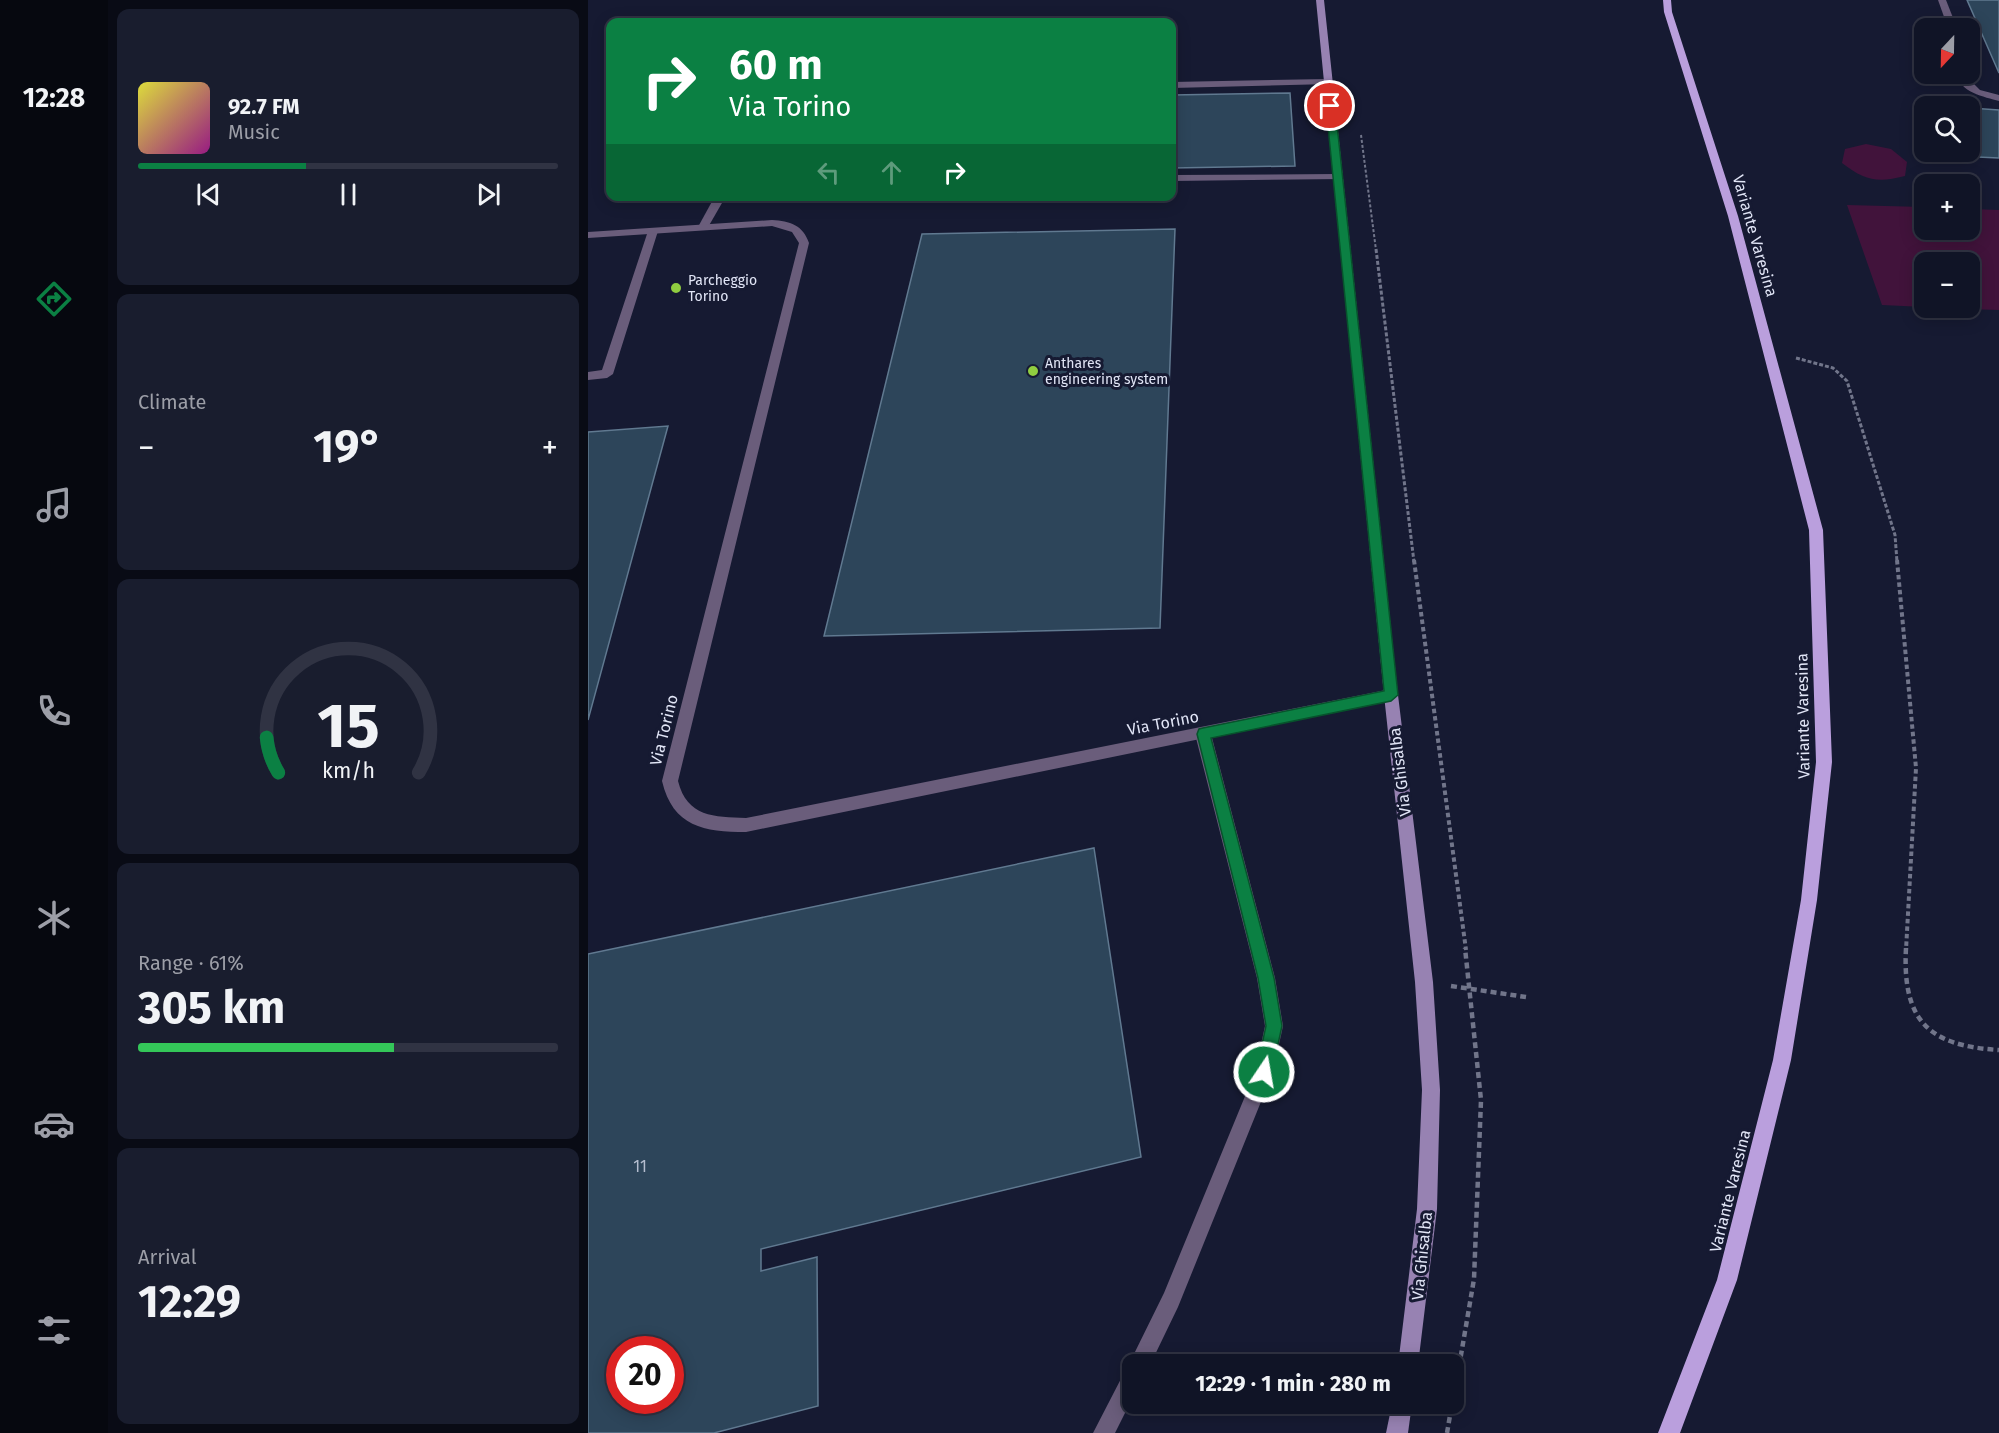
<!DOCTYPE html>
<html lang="en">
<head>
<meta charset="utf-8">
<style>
  body { margin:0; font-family:"Fira Sans",sans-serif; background:#191d2e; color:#f1f3f6; height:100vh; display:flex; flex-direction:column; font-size:22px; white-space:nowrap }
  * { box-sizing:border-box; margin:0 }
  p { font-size:20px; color:#9c9ea7 }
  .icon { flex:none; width:33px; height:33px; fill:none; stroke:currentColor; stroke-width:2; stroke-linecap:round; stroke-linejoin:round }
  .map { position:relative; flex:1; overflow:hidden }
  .side { display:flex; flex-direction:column; gap:9px; padding:9px; background:#090b15; width:480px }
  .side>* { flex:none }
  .hud { position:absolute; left:18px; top:18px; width:570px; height:183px; border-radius:12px; box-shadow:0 3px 15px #0003,0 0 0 2px #303343; background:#0b8043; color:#fff; overflow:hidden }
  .needle { width:39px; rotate:202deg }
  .fabs { position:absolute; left:1326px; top:18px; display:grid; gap:12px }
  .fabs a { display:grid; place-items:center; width:66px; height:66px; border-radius:12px; background:#101426; box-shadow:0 3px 15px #0003,0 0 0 2px #303343; font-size:30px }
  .speed { position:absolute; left:18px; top:1336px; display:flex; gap:12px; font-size:30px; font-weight:700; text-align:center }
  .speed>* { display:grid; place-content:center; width:78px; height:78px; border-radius:50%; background:#101426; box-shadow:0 3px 15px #0003,0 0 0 2px #303343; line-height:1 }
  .speed .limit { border:9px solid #d22; background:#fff; color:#111 }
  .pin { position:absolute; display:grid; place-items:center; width:51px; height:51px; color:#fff; margin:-26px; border:3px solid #fff; border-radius:50%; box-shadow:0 2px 6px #0007 }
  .me { position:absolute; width:66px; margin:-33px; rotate:12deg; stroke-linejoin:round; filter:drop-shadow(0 0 4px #0008) }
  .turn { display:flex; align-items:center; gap:21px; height:126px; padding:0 24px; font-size:27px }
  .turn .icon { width:78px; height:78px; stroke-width:2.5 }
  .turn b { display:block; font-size:42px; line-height:51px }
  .lanes { display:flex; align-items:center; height:57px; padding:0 24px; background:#0003; justify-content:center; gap:30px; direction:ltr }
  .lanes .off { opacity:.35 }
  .big { font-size:45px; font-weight:700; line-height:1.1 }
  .side .card { flex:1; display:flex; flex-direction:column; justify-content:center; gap:9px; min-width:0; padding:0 21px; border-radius:12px; background:#191d2e }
  .side .dial { align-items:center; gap:0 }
  .dial svg { height:156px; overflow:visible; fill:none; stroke:#303343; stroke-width:7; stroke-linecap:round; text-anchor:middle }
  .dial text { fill:#f1f3f6; stroke:none }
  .song { display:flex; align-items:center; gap:18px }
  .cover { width:72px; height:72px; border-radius:9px; background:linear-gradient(135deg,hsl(60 70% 55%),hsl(310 70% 35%)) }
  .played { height:6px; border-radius:3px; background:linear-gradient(90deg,#0b8043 40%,#303343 40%) }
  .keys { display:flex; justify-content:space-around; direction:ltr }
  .heat { display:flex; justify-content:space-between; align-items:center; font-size:33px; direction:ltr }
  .charge { height:9px; border-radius:4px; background:linear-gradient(90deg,#34c759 61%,#303343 0) }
  .trip { position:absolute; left:534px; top:1354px; width:342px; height:60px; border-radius:12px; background:#101426; box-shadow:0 3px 15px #0003,0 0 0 2px #303343; font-weight:700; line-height:60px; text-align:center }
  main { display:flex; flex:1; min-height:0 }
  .menu { display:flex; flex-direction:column; width:108px; justify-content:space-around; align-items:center; background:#06080f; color:#9c9ea7 }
  .menu .icon { width:42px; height:42px }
  .menu .active { color:#0b8043 }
  .menu b { font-size:27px; color:#f1f3f6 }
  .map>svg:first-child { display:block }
  .green { fill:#41133b }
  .building { fill:#2d455a; stroke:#607990; stroke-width:1.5; fill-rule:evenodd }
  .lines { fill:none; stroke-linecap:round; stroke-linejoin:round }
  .path-far3 { stroke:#71758a; stroke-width:2; stroke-dasharray:3 2; stroke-linecap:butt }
  .path-far2 { stroke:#71758a; stroke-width:3; stroke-dasharray:4 2; stroke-linecap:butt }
  .path-far1 { stroke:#71758a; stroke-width:4; stroke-dasharray:4.5 3; stroke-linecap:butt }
  .path { stroke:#71758a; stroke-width:4.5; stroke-dasharray:6 4; stroke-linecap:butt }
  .lane { fill:#6a5d7b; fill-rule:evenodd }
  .street { fill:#6a5d7b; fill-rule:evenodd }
  .secondary { fill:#9782b2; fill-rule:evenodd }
  .primary { fill:#ba9fdd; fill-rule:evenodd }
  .route { fill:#0b8043; stroke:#07532c; stroke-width:1.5 }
  .poi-dot { fill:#90cd40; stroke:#161a32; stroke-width:2 }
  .labels { text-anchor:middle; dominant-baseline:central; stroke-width:6; stroke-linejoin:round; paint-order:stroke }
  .far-poi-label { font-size:14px; fill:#e1e5f6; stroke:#161a32; text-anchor:start }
  .street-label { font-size:16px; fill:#e1e5f6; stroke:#161a32 }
  .near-number-label { font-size:16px; fill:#b4bdcf }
</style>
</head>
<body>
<main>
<nav class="menu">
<b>12:28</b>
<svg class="icon active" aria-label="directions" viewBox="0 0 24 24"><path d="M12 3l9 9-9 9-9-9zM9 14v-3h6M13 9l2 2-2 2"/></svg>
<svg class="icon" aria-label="music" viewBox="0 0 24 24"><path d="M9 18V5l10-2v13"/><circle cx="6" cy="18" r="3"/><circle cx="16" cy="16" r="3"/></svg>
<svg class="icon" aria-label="phone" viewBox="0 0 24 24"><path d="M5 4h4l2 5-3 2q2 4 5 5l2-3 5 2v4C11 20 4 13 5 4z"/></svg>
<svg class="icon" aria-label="climate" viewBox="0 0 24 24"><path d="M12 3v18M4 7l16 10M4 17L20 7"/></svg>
<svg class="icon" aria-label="car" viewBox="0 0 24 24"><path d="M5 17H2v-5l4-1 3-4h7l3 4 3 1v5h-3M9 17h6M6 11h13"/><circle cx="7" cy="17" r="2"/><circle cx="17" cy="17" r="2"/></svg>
<svg class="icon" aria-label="filters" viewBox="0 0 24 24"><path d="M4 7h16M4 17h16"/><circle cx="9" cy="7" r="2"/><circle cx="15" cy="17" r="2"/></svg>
</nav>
<section class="side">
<div class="card">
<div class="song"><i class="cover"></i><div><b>92.7 FM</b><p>Music</p></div></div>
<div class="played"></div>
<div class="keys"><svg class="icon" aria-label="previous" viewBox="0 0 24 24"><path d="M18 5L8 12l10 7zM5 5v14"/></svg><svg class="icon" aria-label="pause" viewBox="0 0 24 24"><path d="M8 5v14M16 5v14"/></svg><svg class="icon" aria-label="next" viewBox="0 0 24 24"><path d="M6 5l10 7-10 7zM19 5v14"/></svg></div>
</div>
<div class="card"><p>Climate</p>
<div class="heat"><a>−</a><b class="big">19°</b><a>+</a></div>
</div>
<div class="card dial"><svg viewBox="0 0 100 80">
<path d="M14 69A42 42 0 1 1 86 69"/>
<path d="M14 69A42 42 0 0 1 8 51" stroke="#0b8043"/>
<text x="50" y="56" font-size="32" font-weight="700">15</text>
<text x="50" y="72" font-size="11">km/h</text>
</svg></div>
<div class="card"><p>Range · 61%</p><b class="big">305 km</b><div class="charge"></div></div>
<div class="card"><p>Arrival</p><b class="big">12:29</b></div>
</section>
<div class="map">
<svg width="1411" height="1433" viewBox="0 0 1411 1433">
  <rect width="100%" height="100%" fill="#161a32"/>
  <!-- green -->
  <g class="green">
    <path d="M1278,144L1303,149L1319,162L1317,176C1290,183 1277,181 1254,163L1257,149Z"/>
    <path d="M1259,205L1336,207V230H1382V209L1411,210V310L1345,308H1382V262H1336V307L1294,305Z"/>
  </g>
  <!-- building -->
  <g class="building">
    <path d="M1379,0H1411V73Z"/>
    <path d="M702,93L707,166L584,168V95Z"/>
    <path d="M1329,105L1355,106H1336V126Z"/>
    <path d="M1382,108L1411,110V158L1347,155L1346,152H1382Z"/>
    <path d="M587,229L572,628L236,636L334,234Z"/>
    <path d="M80,426L0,720V432Z"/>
    <path d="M506,848L553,1157L173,1249V1271L229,1257L230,1406L126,1433H0V954ZM32,1350H82V1401H32Z"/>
  </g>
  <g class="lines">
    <!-- path-far3 -->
    <path class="path-far3" d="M773,135L788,250"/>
    <!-- path-far2 -->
    <g class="path-far2">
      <path d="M788,249L826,562"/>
      <path d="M1208,358L1245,368L1259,381L1307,535L1309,562"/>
    </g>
    <!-- path-far1 -->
    <g class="path-far1">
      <path d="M826,560L878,950"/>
      <path d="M1309,560L1328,768L1318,950"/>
    </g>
    <!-- path -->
    <g class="path">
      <path d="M1318,948C1314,1021 1341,1046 1411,1050"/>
      <path d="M863,986L938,997"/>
      <path d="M866,1396L886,1279L893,1100L877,948"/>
      <path d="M859,1433L864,1404"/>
    </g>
    <!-- lane -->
    <g class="lane">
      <path d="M1350,0H1358L1369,28H1360Z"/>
      <path d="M1370,74H1378L1379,77L1392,90L1411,95V101C1397,97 1370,92 1370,74Z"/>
      <path d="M739,79L742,80V84L584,88V82Z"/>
      <path d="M750,174L754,175V179L584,181V175Z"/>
      <path d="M127,196H138L119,229H111L110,227Z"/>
      <path d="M65,228L70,231L25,374L19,378L0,380V372L14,370L60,231Z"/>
      <path d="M615,728L620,729L623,734L687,978L695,1026L685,1072L590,1307L562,1365H544V1399L527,1433H505L537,1371L542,1368L541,1365L544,1358L576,1293L667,1072L677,1026L669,978L607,734L610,729Z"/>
    </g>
    <!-- street -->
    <path class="street" d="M184,220C202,221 215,225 221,243L90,781C99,817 126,817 158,818L803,689L808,691L810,695L808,699L158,832C116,832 85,827 74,781L211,243L204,232L184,226L0,238V232Z"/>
    <!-- secondary -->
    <g class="secondary">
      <path d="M728,0H736L810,695L845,982L852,1090L849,1209L830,1365H810L829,1209L834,1090L827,982L796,695Z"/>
      <path d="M804,1404H824L820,1433H798Z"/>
    </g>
    <!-- primary -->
    <path class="primary" d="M1075,0H1083L1084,12L1150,216L1235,530L1244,762L1229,900L1203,1060L1149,1280L1092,1433H1070L1129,1280L1185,1060L1213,900L1228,762L1221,530L1140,216L1076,12Z"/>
  </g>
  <!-- route -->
  <path class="route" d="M742,103L747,106L810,695L803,701L623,738L686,978L694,1026L684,1072L682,1078L676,1080L670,1078L668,1072L678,1026L670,978L609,734L611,729L615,728L796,691L738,106Z"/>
  <!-- markers -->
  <g class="poi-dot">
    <circle cx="88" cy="288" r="6"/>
    <circle cx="445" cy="371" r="6"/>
  </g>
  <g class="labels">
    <!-- far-poi labels -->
    <g class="far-poi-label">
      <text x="100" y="280">Parcheggio<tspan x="100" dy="16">Torino</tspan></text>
      <text x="457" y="363">Anthares<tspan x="457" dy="16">engineering system</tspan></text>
    </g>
    <!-- street labels -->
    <g class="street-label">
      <text transform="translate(1167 236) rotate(74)">Variante Varesina</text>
      <text transform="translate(1215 716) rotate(-91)">Variante Varesina</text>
      <text transform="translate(575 723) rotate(-11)">Via Torino</text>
      <text transform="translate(76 730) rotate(-76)">Via Torino</text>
      <text transform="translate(812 772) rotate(-97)">Via Ghisalba</text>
      <text transform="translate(1142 1191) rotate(-76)">Variante Varesina</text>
      <text transform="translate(834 1256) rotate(-84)">Via Ghisalba</text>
    </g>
    <!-- near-number labels -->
    <g class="near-number-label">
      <text x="52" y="1166">11</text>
    </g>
  </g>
</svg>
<div class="fabs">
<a><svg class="needle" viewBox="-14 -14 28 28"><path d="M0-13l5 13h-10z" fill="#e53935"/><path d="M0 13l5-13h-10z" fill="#9c9ea7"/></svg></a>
<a><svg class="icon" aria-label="search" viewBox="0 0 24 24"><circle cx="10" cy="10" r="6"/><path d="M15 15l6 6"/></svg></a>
<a>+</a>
<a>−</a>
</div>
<div class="speed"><div class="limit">20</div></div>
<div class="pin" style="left:742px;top:106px;background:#d93025"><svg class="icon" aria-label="arrive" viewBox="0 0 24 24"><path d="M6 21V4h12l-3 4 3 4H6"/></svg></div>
<svg class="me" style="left:676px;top:1072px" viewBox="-20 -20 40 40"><circle r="17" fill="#0b8043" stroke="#fff" stroke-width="3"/><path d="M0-11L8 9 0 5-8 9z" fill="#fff"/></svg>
<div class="trip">12:29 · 1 min · 280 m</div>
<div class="hud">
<div class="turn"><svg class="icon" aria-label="right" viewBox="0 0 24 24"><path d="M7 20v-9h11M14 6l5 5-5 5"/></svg><div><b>60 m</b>Via Torino</div></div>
<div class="lanes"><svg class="icon off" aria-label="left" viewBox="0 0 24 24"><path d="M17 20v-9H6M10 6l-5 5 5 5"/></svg><svg class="icon off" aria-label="ahead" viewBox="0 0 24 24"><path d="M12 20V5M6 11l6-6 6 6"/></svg><svg class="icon" aria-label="right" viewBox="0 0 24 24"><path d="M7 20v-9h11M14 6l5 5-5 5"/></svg></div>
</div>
</div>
</main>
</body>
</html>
